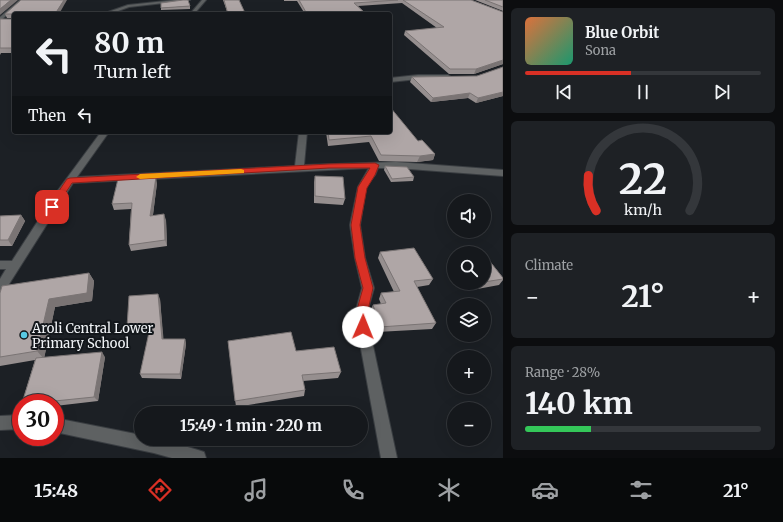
<!DOCTYPE html>
<html lang="en">
<head>
<meta charset="utf-8">
<style>
  body { margin:0; font-family:Merriweather,serif; background:#1e2125; color:#f1f3f6; height:100vh; display:flex; flex-direction:column; font-size:15px; white-space:nowrap }
  * { box-sizing:border-box; margin:0 }
  p { font-size:13px; color:#9da0a3 }
  .icon { flex:none; width:22px; height:22px; fill:none; stroke:currentColor; stroke-width:2; stroke-linecap:round; stroke-linejoin:round }
  .map { position:relative; flex:1; overflow:hidden }
  .side { display:flex; flex-direction:column; gap:8px; padding:8px; background:#0c0d0f; width:280px }
  .side>* { flex:none }
  .hud { position:absolute; left:12px; top:12px; width:380px; height:122px; border-radius:4px; box-shadow:0 4px 16px #0002,0 0 0 1px #34373b; background:#15181c; color:#f1f3f6; overflow:hidden }
  .fabs { position:absolute; left:447px; top:194px; display:grid; gap:8px }
  .fabs a { display:grid; place-items:center; width:44px; height:44px; border-radius:50%; background:#15181c; box-shadow:0 4px 16px #0002,0 0 0 1px #34373b; font-size:20px }
  .speed { position:absolute; left:12px; top:394px; display:flex; gap:8px; font-size:20px; font-weight:700; text-align:center }
  .speed>* { display:grid; place-content:center; width:52px; height:52px; border-radius:50%; background:#15181c; box-shadow:0 4px 16px #0002,0 0 0 1px #34373b; line-height:1 }
  .speed .limit { border:6px solid #d22; background:#fff; color:#111 }
  .pin { position:absolute; display:grid; place-items:center; width:34px; height:34px; color:#fff; margin:-17px; border-radius:8px; box-shadow:0 2px 6px #0006 }
  .me { position:absolute; width:44px; margin:-22px; rotate:1deg; stroke-linejoin:round; filter:drop-shadow(0 0 3px #0008) }
  .turn { display:flex; align-items:center; gap:14px; height:84px; padding:0 16px; font-size:18px }
  .turn .icon { width:52px; height:52px; stroke-width:2.5 }
  .turn b { display:block; font-size:28px; line-height:34px }
  .then { display:flex; align-items:center; height:38px; padding:0 16px; background:#0003; gap:8px; font-size:15px }
  .big { font-size:30px; font-weight:700; line-height:1.1 }
  .side .tile { flex:1; display:flex; flex-direction:column; justify-content:center; gap:6px; min-width:0; padding:0 14px; border-radius:6px; background:#1e2125 }
  .side .dial { align-items:center; gap:0 }
  .dial svg { height:104px; overflow:visible; fill:none; stroke:#34373b; stroke-width:7; stroke-linecap:round; text-anchor:middle }
  .dial text { fill:#f1f3f6; stroke:none }
  .song { display:flex; align-items:center; gap:12px }
  .cover { width:48px; height:48px; border-radius:6px; background:linear-gradient(135deg,hsl(20 70% 55%),hsl(160 70% 35%)) }
  .played { height:4px; border-radius:2px; background:linear-gradient(90deg,#d93025 45%,#34373b 45%) }
  .keys { display:flex; justify-content:space-around; direction:ltr }
  .heat { display:flex; justify-content:space-between; align-items:center; font-size:22px; direction:ltr }
  .charge { height:6px; border-radius:3px; background:linear-gradient(90deg,#34c759 28%,#34373b 0) }
  .trip { position:absolute; left:134px; top:406px; width:234px; height:40px; border-radius:20px; background:#15181c; box-shadow:0 4px 16px #0002,0 0 0 1px #34373b; font-weight:700; line-height:40px; text-align:center }
  .tab-bar { display:flex; height:64px; justify-content:space-around; align-items:center; background:#080a0b; color:#9da0a3 }
  .tab-bar .icon { width:28px; height:28px }
  .tab-bar .selected { color:#d93025 }
  .tab-bar b { font-size:18px; color:#f1f3f6 }
  main { display:flex; flex:1; min-height:0 }
  .map>svg:first-child { display:block }
  .lines { fill:none; stroke-linecap:round; stroke-linejoin:round }
  .minor-casing { stroke:#3a3e42; stroke-width:2 }
  .minor { fill:#5e6162; fill-rule:evenodd }
  .wall { fill:#968f8f }
  .shaded-wall { fill:#7a7474 }
  .building { fill:#afa6a6; stroke:#7a7474 }
  .route { fill:#d93025; stroke:#8d1f18 }
  .slow { fill:#f59e0b }
  .poi-dot { fill:#58c9e3; stroke:#13171b; stroke-width:1.5 }
  .labels { text-anchor:middle; dominant-baseline:central; stroke-width:4; stroke-linejoin:round; paint-order:stroke }
  .near-poi-label { font-size:13px; fill:#f0f3f6; stroke:#13171b; text-anchor:start }
</style>
</head>
<body>
<main>
<div class="map">
<svg width="503" height="458" viewBox="0 0 503 458">
  <rect width="100%" height="100%" fill="#1c2025"/>
  <g class="lines">
    <defs>
      <g id="minor">
        <path d="M20,0H24L0,21V17Z"/>
        <path d="M175,0H190L129,7L110,14H96L108,12L128,5Z"/>
        <path d="M202,0H206L194,14H190Z"/>
        <path d="M418,75H448L451,77L448,79H418L390,82V78Z"/>
        <path d="M101,132H109L77,177L295,166L299,132H307L304,165L396,162L503,170V176L396,168H378L375,175L366,187L360,225L365,258L374,288L369,306V327L397,458H381L357,327V306L362,288L355,258L350,225L358,187L369,168L73,183L4,292L0,294V279L6,269H0V261H12L56,193Z"/>
        <path d="M21,415V429L0,430V416Z"/>
        <path d="M55,418L141,435V439H160L198,450L204,452L206,458H172L154,453L55,432Z"/>
      </g>
    </defs>
    <!-- minor casing -->
    <use href="#minor" class="minor-casing"/>
    <!-- minor -->
    <use href="#minor" class="minor"/>
  </g>
  <!-- wall -->
  <g class="wall">
    <path d="M223,0H239L245,14H228Z"/>
    <path d="M284,0H471L503,12V64L474,74H449L404,35L405,31L437,28L402,3L358,6L366,14H305L297,1H284Z"/>
    <path d="M475,0H503V11Z"/>
    <path d="M190,6V9L161,10V8Z"/>
    <path d="M5,14H14V53H1L0,55V19H12L13,18H7Z"/>
    <path d="M503,67V96L476,103L468,98L431,102L410,82L412,77L477,76Z"/>
    <path d="M326,132H390L418,141L435,154L433,160L417,162L379,161L369,142L328,146Z"/>
    <path d="M385,166L414,177L413,181L391,182L384,170Z"/>
    <path d="M315,176L345,199L343,205L314,203V182Z"/>
    <path d="M157,183L153,215L166,220L167,246L131,251L129,245L131,209L114,210L112,204Z"/>
    <path d="M21,215L25,221L12,246H0V216Z"/>
    <path d="M380,252L433,279L429,285L417,287L436,323L432,329L377,332L370,311L373,305L381,304L379,299L381,293L394,292L378,258Z"/>
    <path d="M484,254L503,278V280L499,285L472,290L467,283H484Z"/>
    <path d="M89,273L94,281L92,301L55,307L44,358L105,357L98,401L55,406V403H22L35,360L0,366V293Z"/>
    <path d="M160,299L163,339H185L186,344L181,379L142,378L140,374L150,329L130,332L127,327Z"/>
    <path d="M228,341L296,351L341,372L338,378L303,381L305,390L304,396L236,407Z"/>
  </g>
  <!-- shaded-wall -->
  <g class="shaded-wall">
    <path d="M11,0H18L0,15V9Z"/>
    <path d="M64,0H67L59,14H55Z"/>
    <path d="M503,60V64L474,74L476,69Z"/>
    <path d="M503,92V96L476,103L478,98Z"/>
    <path d="M470,93L468,98L431,102L433,98Z"/>
    <path d="M435,154L433,160L417,162L420,156Z"/>
    <path d="M156,177L157,183L152,222L150,216Z"/>
    <path d="M164,214L166,220L167,246L165,240Z"/>
    <path d="M21,215L25,221L12,246L8,240Z"/>
    <path d="M89,273L94,281L92,301L55,307L44,359L37,351L49,299Z"/>
    <path d="M158,294L160,299L164,344L162,339Z"/>
    <path d="M185,339L186,344L181,379L180,374Z"/>
    <path d="M102,352L105,357L98,401L94,397Z"/>
  </g>
  <!-- building -->
  <g class="building">
    <path d="M0,0H11L0,9Z"/>
    <path d="M21,0H64L55,14H14V48H0V19H12L14,16L12,14H5Z"/>
    <path d="M183,0H188L190,6L161,8V3Z"/>
    <path d="M224,0H239L245,13L228,14Z"/>
    <path d="M299,0H398L354,3L366,14H307Z"/>
    <path d="M403,0H471L503,12V60L476,69H450L405,31L444,27Z"/>
    <path d="M485,0H503V7Z"/>
    <path d="M503,67V92L478,98L470,93L433,98L412,77L477,76Z"/>
    <path d="M390,107L418,141L422,140L435,154L420,156L381,155L371,136L329,140L328,132H390Z"/>
    <path d="M385,166L407,167L414,177L392,179Z"/>
    <path d="M315,176L343,177L345,199L315,196Z"/>
    <path d="M156,177L150,216L164,214L165,240L129,245L132,203L112,204L118,179Z"/>
    <path d="M21,215L8,240H0V216Z"/>
    <path d="M414,248L433,279L414,281L436,323L380,327L373,305L386,303L381,293L400,291L380,252Z"/>
    <path d="M484,254L503,278V279L484,282Z"/>
    <path d="M89,273L87,293L49,299L37,351L0,357V293L2,286Z"/>
    <path d="M158,294L162,339H185L180,374H140L151,323L127,327L129,296Z"/>
    <path d="M291,332L296,351L334,347L341,372L302,375L305,390L235,401L228,341Z"/>
    <path d="M102,352L94,397L35,403H22L36,358Z"/>
  </g>
  <!-- route -->
  <path class="route" d="M375,163L379,165L375,175L367,188L360,225L365,258L373,288L369,306L368,327L367,331L363,332L359,331L357,327L358,306L363,288L355,258L351,225L358,187L370,168H329L72,183L55,209H49L48,207L67,179L70,178L329,164Z"/>
  <!-- slow -->
  <path class="slow" d="M241,169L244,170V173L140,179L136,177L140,174Z"/>
  <!-- markers -->
  <circle class="poi-dot" cx="24" cy="335" r="4"/>
  <g class="labels">
    <!-- near-poi labels -->
    <g class="near-poi-label">
      <text x="32" y="328">Aroli Central Lower<tspan x="32" dy="15">Primary School</tspan></text>
    </g>
  </g>
</svg>
<div class="fabs">
<a><svg class="icon" aria-label="sound" viewBox="0 0 24 24"><path d="M4 9h4l5-4v14l-5-4H4zM17 9q2 3 0 6"/></svg></a>
<a><svg class="icon" aria-label="search" viewBox="0 0 24 24"><circle cx="10" cy="10" r="6"/><path d="M15 15l6 6"/></svg></a>
<a><svg class="icon" aria-label="layers" viewBox="0 0 24 24"><path d="M12 4l9 5-9 5-9-5zM3 14l9 5 9-5"/></svg></a>
<a>+</a>
<a>−</a>
</div>
<div class="speed"><div class="limit">30</div></div>
<div class="pin" style="left:52px;top:207px;background:#d93025"><svg class="icon" aria-label="arrive" viewBox="0 0 24 24"><path d="M6 21V4h12l-3 4 3 4H6"/></svg></div>
<svg class="me" style="left:363px;top:327px" viewBox="-20 -20 40 40"><circle r="19" fill="#fff"/><path d="M0-13L10 11 0 6-10 11z" fill="#d93025"/></svg>
<div class="trip">15:49 · 1 min · 220 m</div>
<div class="hud">
<div class="turn"><svg class="icon" aria-label="left" viewBox="0 0 24 24"><path d="M17 20v-9H6M10 6l-5 5 5 5"/></svg><div><b>80 m</b>Turn left</div></div>
<div class="then">Then<svg class="icon" aria-label="left" viewBox="0 0 24 24"><path d="M17 20v-9H6M10 6l-5 5 5 5"/></svg></div>
</div>
</div>
<section class="side">
<div class="tile">
<div class="song"><i class="cover"></i><div><b>Blue Orbit</b><p>Sona</p></div></div>
<div class="played"></div>
<div class="keys"><svg class="icon" aria-label="previous" viewBox="0 0 24 24"><path d="M18 5L8 12l10 7zM5 5v14"/></svg><svg class="icon" aria-label="pause" viewBox="0 0 24 24"><path d="M8 5v14M16 5v14"/></svg><svg class="icon" aria-label="next" viewBox="0 0 24 24"><path d="M6 5l10 7-10 7zM19 5v14"/></svg></div>
</div>
<div class="tile dial"><svg viewBox="0 0 100 80">
<path d="M14 69A42 42 0 1 1 86 69"/>
<path d="M14 69A42 42 0 0 1 8 42" stroke="#d93025"/>
<text x="50" y="56" font-size="32" font-weight="700">22</text>
<text x="50" y="72" font-size="11">km/h</text>
</svg></div>
<div class="tile"><p>Climate</p>
<div class="heat"><a>−</a><b class="big">21°</b><a>+</a></div>
</div>
<div class="tile"><p>Range · 28%</p><b class="big">140 km</b><div class="charge"></div></div>
</section>
</main>
<nav class="tab-bar">
<b>15:48</b>
<svg class="icon selected" aria-label="directions" viewBox="0 0 24 24"><path d="M12 3l9 9-9 9-9-9zM9 14v-3h6M13 9l2 2-2 2"/></svg>
<svg class="icon" aria-label="music" viewBox="0 0 24 24"><path d="M9 18V5l10-2v13"/><circle cx="6" cy="18" r="3"/><circle cx="16" cy="16" r="3"/></svg>
<svg class="icon" aria-label="phone" viewBox="0 0 24 24"><path d="M5 4h4l2 5-3 2q2 4 5 5l2-3 5 2v4C11 20 4 13 5 4z"/></svg>
<svg class="icon" aria-label="climate" viewBox="0 0 24 24"><path d="M12 3v18M4 7l16 10M4 17L20 7"/></svg>
<svg class="icon" aria-label="car" viewBox="0 0 24 24"><path d="M5 17H2v-5l4-1 3-4h7l3 4 3 1v5h-3M9 17h6M6 11h13"/><circle cx="7" cy="17" r="2"/><circle cx="17" cy="17" r="2"/></svg>
<svg class="icon" aria-label="filters" viewBox="0 0 24 24"><path d="M4 7h16M4 17h16"/><circle cx="9" cy="7" r="2"/><circle cx="15" cy="17" r="2"/></svg>
<b>21°</b>
</nav>
</body>
</html>
